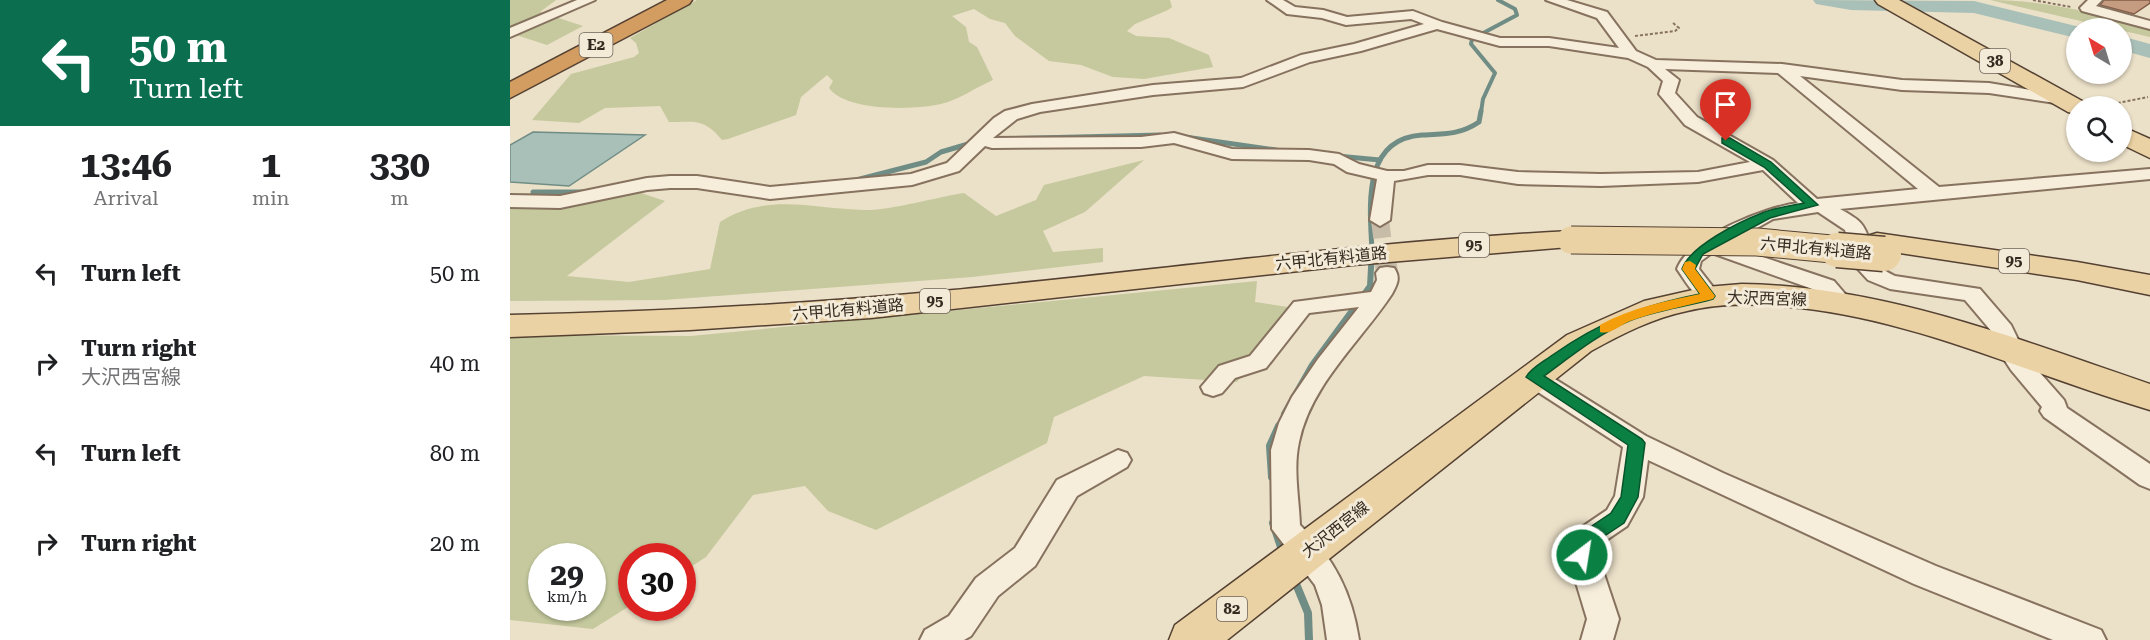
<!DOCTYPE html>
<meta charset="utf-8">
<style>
body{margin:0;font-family:"Roboto Serif","Noto Sans JP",serif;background:#f2f2f2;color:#202124;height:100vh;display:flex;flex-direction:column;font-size:22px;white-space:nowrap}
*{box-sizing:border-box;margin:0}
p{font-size:20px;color:#757577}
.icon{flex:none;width:33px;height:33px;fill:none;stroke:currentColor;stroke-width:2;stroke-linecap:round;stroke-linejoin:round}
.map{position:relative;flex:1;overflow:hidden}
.panel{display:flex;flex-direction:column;background:#fff;width:510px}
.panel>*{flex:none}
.top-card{background:#0b6e4f;color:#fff;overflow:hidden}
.needle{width:39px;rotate:322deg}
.tools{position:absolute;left:1556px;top:18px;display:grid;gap:12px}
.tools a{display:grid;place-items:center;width:66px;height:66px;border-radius:50%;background:#fff;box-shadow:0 2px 4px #0004;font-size:30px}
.speed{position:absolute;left:18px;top:543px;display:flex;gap:12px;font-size:30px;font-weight:700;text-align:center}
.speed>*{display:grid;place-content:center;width:78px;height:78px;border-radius:50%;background:#fff;box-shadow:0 2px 4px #0004;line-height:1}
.speed small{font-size:15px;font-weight:400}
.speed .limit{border:9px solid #d22;background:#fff;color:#111}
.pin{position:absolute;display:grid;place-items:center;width:51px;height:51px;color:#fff;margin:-62px -26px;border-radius:50% 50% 50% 0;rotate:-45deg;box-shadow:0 0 6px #0007}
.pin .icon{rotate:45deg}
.me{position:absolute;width:66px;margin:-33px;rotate:31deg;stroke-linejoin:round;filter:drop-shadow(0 0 4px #0008)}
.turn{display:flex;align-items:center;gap:21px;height:126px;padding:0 30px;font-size:27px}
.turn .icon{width:78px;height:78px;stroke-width:2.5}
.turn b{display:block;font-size:42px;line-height:51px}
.eta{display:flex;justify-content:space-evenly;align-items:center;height:102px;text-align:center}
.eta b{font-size:36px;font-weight:700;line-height:42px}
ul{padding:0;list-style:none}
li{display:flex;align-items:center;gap:18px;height:90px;padding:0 30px}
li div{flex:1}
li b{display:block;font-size:22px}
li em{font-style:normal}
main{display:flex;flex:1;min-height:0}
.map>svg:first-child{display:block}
.green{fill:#c5c99d;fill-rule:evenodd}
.water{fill:#a9c0b8;stroke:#708d85;stroke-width:1.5}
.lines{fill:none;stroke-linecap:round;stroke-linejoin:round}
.stream-far3{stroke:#708d85;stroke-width:4}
.stream-far2{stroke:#708d85;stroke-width:5}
.stream-far1{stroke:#708d85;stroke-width:6}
.stream{stroke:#708d85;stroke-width:8}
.river{fill:#a9c0b8;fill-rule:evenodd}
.building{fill:#c69c81;stroke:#835c46;stroke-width:1.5}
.minor-tunnel-far1{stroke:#c7bca7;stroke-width:18;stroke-dasharray:18 9;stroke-linecap:butt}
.minor-tunnel{stroke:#c7bca7;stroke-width:22;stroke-dasharray:22 11;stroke-linecap:butt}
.minor-casing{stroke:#86725e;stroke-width:4}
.primary-casing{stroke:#544132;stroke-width:3}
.motorway-casing{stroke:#544132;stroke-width:3}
.path{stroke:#86725e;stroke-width:2;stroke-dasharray:3 2;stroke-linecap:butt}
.minor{fill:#f6eddb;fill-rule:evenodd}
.primary{fill:#ebd2a4;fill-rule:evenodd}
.motorway{fill:#d39d61;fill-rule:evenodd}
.primary-bridge-far1-casing{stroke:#544132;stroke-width:29;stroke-linecap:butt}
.primary-bridge-casing{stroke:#544132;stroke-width:37;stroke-linecap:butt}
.primary-bridge-far1{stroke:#ebd2a4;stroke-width:27}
.primary-bridge{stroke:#ebd2a4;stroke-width:34}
.route{fill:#0b8043;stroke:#07532c;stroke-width:1.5}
.slow{fill:#f59e0b}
.labels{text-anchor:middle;stroke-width:6;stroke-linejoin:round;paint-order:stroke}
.shield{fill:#f3ead7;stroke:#6f6458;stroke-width:1.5}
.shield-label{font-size:15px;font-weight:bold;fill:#372b21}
.street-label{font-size:16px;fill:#372b21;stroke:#f3ead7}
</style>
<main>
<section class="panel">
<div class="top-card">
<div class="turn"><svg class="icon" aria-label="left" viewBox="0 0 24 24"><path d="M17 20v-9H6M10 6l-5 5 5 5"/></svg><div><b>50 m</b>Turn left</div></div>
</div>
<div class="eta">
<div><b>13:46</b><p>Arrival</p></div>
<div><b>1</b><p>min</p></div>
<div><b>330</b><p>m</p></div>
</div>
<ul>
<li><svg class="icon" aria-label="left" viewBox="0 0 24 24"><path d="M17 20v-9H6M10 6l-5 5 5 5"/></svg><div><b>Turn left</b></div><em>50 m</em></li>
<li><svg class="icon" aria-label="right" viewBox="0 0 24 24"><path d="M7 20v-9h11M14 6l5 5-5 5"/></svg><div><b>Turn right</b><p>大沢西宮線</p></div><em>40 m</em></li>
<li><svg class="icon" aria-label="left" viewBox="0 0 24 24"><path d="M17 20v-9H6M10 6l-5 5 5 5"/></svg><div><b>Turn left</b></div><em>80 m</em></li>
<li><svg class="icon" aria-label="right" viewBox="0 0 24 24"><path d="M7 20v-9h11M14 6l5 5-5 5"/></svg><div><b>Turn right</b></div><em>20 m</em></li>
</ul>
</section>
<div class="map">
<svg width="1640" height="640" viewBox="0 0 1640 640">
<rect width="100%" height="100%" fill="#ebe0c8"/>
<g class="green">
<path d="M0,0H46L30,12L73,26L37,45L0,33Z"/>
<path d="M187,0H660L662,7L658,10L625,24L617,31L626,36L659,38L699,55L703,67L634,79L603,77L571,65L539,61L505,36L495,23L480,19L464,9L442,16L456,27L459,42L467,47L483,80C466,87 449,100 431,104C404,110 337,112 319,88L323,81L317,75L291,97L286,115L218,139L212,140C194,118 185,122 159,122L150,106L95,108L69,123L22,120L61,74L124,57L129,53L126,43L120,38Z"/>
<path d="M1480,0C1534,0 1588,14 1640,27V37Z"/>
<path d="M634,160L575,212L533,231L543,252L593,248V262L462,277L154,300L0,301V194L119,189L155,201L57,276L119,282L200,269L210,222C256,192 304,209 354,210C379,211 427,197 454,193L486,216L526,200L534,185Z"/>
<path d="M747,281L745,302L784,308L727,382L634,376L544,417L537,443L366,530L318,511L295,486L243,495L196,557L173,572L172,556H122L121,605L83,629L0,620V335L181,336ZM32,556H82V608H32Z"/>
</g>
<path class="water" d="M23,132L135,135L59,186L0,182V145Z"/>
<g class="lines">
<path class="stream-far3" d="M971,112L973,99L985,73L961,44L962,39L1007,15L1005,9L988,0"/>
<g class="stream-far2">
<path d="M675,137L766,150"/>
<path d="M483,139L650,135"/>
<path d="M827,156L870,160"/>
<path d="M350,179L416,162L431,152L465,142"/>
<path d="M23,192H74"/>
<path d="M862,251C860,208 851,139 912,135C933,134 950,135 969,122L971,111"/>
</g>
<path class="stream-far1" d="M774,414L802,365L860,286L862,250"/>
<g class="stream">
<path d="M762,477L760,446L769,426"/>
<path d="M763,523L773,553"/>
<path d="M784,579L798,613L799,640"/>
</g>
<g class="river">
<path d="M1303,0L1464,1L1574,28H1566V38L1464,13L1341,10L1306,4Z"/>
<path d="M1611,36L1640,44V58L1611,50Z"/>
</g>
</g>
<path class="building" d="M1594,0H1640V3L1624,14L1590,5Z"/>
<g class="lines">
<path class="minor-tunnel-far1" d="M870,220L874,251"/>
<path class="minor-tunnel" d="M874,250L877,273"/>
<g class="minor-casing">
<g id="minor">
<path d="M67,0H85L0,37V28Z"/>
<path d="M757,0H773L785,7L813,10L837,17L903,11L932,22L990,38H1039L1109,48L1087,18L1036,0H1057L1097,12L1126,51L1146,60L1272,64L1392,80L1479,83L1558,96L1560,99L1558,102L1552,104L1479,93L1392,90L1290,76L1429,187L1640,169V179L1330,209C1337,213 1349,219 1353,226C1367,249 1356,263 1385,276L1470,289L1501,325L1517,358L1554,400L1557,408L1640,464V489L1630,485L1534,417L1530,411L1532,407L1501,370L1488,350L1482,332L1455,300L1380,289L1358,280L1346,267L1335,230L1308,212L1263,219L1217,245L1324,281L1342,302L1339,307H1323L1308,291L1202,253L1191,261L1189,269L1210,296L1207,301C1188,306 1177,283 1167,269C1178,237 1256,207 1288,203L1253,170L1188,182L1091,186L1008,184L950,175H918L884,181L880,220L870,226L860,220L867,179L837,172L824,164L799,160L722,159L664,143L631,147L482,148L475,146L449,171L402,185L260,199L187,188H160L137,190L50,208L0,207V195L50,196L137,178L160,176H187L260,187L401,174L437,163L484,118L495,111L522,104L643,85L731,78L791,55L844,44L914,24L901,19L836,25L812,18L777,14ZM927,29L990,46H1039L1118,58L1138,67L1153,81L1149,94L1175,125L1240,162L1188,172L1091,174L1008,172L950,165H918L894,171H877L849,164L829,154L799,150L722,149L664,133L631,137L483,138L507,119L530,112L643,95L733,87L800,62L851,51ZM1155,69L1268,73L1408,189L1307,199L1263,160L1187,117L1165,93L1169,80Z"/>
<path d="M1578,0H1592L1586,6L1640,21V29L1572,11L1570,8Z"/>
<path d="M877,267L884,268C891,278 887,284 882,294C851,341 801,384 789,442C783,468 789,498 790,525C824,558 842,593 849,640H817L812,605L805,585L762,529L761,450L769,423L782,397L808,359L849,307L799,313L756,368L725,378L712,393L703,396L694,393L691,387L709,366L740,356L784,302L861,292L867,280L866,273L870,268Z"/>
<path d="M1023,369L1032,371L1136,436L1213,473L1426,566L1591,630L1596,640H1543L1404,584L1138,460L1133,497L1117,526L1089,545L1088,556L1109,619L1103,640H1071L1077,619L1058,556L1062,539L1066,531L1097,510L1105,496L1113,447L1014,383L1011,377L1014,371Z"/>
<path d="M608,450L617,453L621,460L617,467L567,496L525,566L488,596L461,636L454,640H410L415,630L439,616L466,578L505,548L547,480Z"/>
</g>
</g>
<g class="primary-casing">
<g id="primary">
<path d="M1365,0H1389L1574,102L1578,106H1566V114L1558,112L1368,4Z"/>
<path d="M1611,126L1640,139V158L1611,144Z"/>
<path d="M1061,231L1071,234L1076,240L1071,246L843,265L361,318L180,330L0,337V315C141,312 282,305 422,292C635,272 847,242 1061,231Z"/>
<path d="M1367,233L1567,262L1640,275V295L1567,280L1357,248L1352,242L1357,236Z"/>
<path d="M1232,284C1374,286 1507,339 1640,384V410C1523,376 1413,322 1291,308C1252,304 1215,302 1177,311C1143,318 1112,334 1081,351L717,640H659L665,625L1057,335L1134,301L1196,287Z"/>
</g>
</g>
<g class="motorway-casing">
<path id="motorway" d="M157,0H182L179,4L0,98V82Z"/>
</g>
<g class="path">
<path d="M1523,0L1561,7"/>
<path d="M1125,36L1165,31L1169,28L1163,23"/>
<path d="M1593,106L1638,97"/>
</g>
<use href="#minor" class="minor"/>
<use href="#primary" class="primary"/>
<use href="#motorway" class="motorway"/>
<g class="primary-bridge-far1-casing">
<path id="primary-bridge-far1" d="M1061,240L1247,242L1343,251"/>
</g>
<g class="primary-bridge-casing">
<path id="primary-bridge" d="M1327,250L1374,254"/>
</g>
<use href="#primary-bridge-far1" class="primary-bridge-far1"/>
<use href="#primary-bridge" class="primary-bridge"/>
</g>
<path class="route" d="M1212,138H1220L1261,162L1308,205L1260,218L1193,254L1185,269L1205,296L1203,299C1175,307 1146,310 1119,321C1088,334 1060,357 1034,376L1132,439L1135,443L1128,497L1114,523L1084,543L1079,561L1072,563L1066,561C1062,553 1066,542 1070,534L1101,513L1111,497L1118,445L1016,377C1021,368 1033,362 1041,356C1091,321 1130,306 1190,294L1172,269C1180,246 1229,222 1252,213C1264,208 1280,206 1294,203L1254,167L1212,143Z"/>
<path class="slow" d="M1180,261L1186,265L1185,269L1205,296L1203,299C1175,306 1148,311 1120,321C1110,325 1101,335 1090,332V325C1121,308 1155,301 1190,294L1172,269L1175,262Z"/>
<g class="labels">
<g class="shield">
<rect x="69.5" y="33" width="33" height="24" rx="4.5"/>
<rect x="1470" y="49" width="30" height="24" rx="4.5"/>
<rect x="949" y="233" width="30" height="24" rx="4.5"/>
<rect x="1489" y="249" width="30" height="24" rx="4.5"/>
<rect x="410" y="289" width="30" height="24" rx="4.5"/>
<rect x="707" y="597" width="30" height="24" rx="4.5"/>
</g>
<g class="shield-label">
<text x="86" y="50">E2</text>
<text x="1485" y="66">38</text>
<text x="964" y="250">95</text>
<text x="1504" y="266">95</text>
<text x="425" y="306">95</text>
<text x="722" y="614">82</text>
</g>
<g class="street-label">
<text transform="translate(1306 248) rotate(5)" y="6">六甲北有料道路</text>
<text transform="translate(821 258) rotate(-6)" y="6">六甲北有料道路</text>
<text transform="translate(1257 298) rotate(2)" y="6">大沢西宮線</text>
<text transform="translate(338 309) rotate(-5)" y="6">六甲北有料道路</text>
<text transform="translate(825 529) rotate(-38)" y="6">大沢西宮線</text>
</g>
</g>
</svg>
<div class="tools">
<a><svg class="needle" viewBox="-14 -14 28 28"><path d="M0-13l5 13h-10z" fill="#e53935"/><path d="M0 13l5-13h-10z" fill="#757577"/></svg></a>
<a><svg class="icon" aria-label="search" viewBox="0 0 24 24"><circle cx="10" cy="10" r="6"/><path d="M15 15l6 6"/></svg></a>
</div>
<div class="speed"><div>29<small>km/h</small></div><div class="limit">30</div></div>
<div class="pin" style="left:1216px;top:141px;background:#d93025"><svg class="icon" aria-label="arrive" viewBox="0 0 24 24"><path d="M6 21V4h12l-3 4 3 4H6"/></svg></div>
<svg class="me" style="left:1072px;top:555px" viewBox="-20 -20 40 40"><circle r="17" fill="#0b8043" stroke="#fff" stroke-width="3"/><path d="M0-11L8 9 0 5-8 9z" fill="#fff"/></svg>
</div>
</main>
